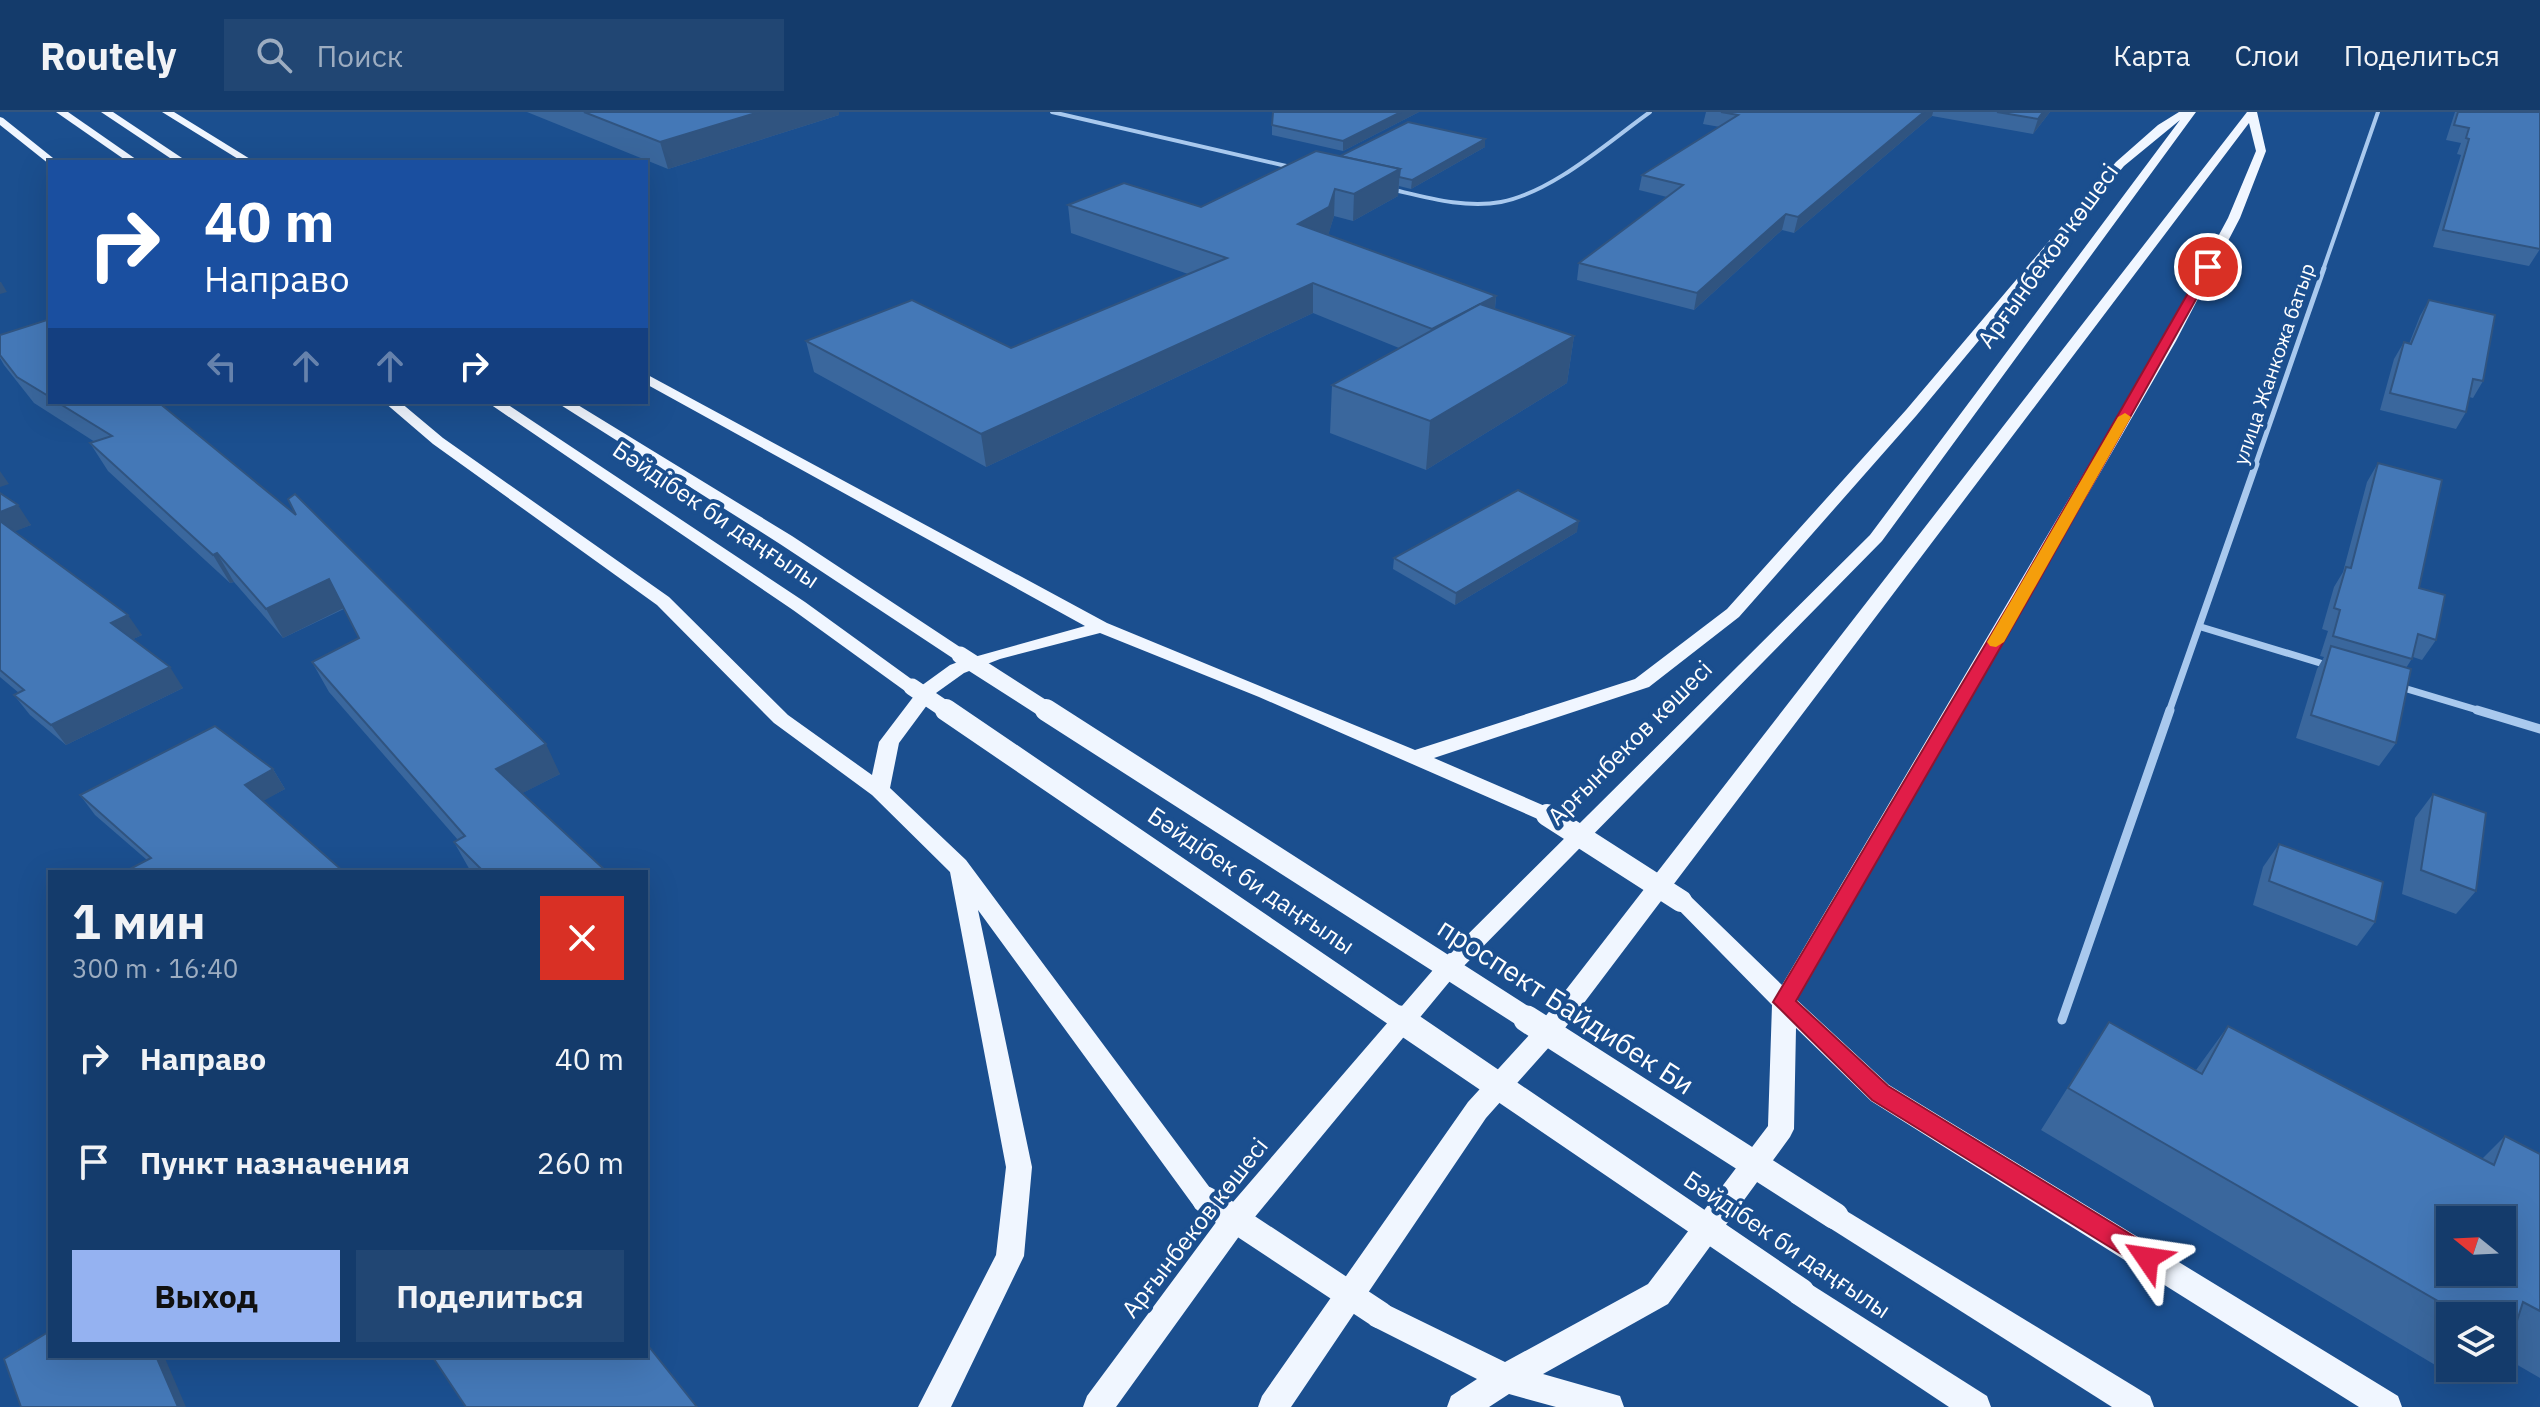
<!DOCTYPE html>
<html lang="ru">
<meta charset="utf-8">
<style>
body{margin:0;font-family:"IBM Plex Sans",sans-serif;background:#214673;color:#f1f3f6;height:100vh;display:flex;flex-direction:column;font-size:30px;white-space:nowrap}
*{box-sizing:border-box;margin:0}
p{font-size:26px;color:#9dadc1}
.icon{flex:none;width:44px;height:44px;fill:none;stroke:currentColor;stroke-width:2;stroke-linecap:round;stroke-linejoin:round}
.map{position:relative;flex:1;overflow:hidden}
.drawer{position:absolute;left:48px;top:758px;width:600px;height:488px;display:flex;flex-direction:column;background:#143b6b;border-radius:0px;box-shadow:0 8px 32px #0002,0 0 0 2px #33557e}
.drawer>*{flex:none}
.top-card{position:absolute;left:48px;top:48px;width:600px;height:244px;border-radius:0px;box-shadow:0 8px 32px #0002,0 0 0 2px #33557e;background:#1a4fa0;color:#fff;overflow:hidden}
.needle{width:52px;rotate:288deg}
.controls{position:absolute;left:2436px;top:1094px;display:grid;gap:16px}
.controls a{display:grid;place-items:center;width:80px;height:80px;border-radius:0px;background:#143b6b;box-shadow:0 8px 32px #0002,0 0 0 2px #33557e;font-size:40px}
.pin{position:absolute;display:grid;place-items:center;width:68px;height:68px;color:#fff;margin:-34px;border:4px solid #fff;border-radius:50%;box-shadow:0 2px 8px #0007}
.me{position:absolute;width:88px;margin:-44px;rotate:302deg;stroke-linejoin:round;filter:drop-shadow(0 0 6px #0008)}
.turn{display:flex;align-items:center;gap:28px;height:168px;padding:0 24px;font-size:36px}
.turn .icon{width:104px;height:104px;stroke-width:2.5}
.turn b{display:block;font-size:56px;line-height:68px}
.lanes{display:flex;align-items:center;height:76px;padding:0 24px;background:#0003;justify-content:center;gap:40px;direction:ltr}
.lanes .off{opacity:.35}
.round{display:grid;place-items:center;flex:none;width:84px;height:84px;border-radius:0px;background:#214673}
.overview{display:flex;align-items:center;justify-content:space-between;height:136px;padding:0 24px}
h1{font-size:48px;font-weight:800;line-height:60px}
.primary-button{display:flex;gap:16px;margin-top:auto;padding:16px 24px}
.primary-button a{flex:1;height:92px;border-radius:0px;background:#95b2f1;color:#111;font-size:32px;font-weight:800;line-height:92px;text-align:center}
.primary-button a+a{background:#214673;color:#f1f3f6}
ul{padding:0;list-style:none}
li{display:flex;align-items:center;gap:24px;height:104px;padding:0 24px}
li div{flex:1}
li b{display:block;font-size:30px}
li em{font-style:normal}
header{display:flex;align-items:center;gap:48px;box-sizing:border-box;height:112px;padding:0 40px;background:#143b6b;border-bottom:2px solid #33557e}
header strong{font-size:38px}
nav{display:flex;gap:44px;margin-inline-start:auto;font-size:28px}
.search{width:560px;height:72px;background:#214673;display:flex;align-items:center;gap:20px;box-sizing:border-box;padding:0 28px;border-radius:0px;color:#9dadc1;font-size:30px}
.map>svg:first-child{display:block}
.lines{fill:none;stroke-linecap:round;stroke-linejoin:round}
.minor-far3{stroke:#a9c9ee;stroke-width:4}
.minor-far2{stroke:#a9c9ee;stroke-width:5}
.minor-far1{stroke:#a9c9ee;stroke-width:7}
.minor{stroke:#a9c9ee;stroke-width:9}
.primary{fill:#f0f6ff;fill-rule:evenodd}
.primary-bridge-far2{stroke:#f0f6ff;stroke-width:17}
.primary-bridge-far1{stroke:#f0f6ff;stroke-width:22}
.primary-bridge{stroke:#f0f6ff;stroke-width:27}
.wall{fill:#3a679d}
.shaded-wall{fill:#305480}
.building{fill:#4478b7;stroke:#305480;stroke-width:2;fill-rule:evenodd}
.route{fill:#e11d48;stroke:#92132f;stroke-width:2}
.slow{fill:#f59e0b}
.labels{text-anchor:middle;stroke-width:8;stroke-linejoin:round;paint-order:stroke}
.far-street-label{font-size:20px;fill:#fff;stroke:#1b4f8f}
.street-label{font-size:24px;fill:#fff;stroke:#1b4f8f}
.near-street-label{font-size:28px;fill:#fff;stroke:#1b4f8f}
</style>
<header>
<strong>Routely</strong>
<div class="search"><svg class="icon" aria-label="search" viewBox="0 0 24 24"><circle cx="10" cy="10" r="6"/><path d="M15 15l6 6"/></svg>Поиск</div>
<nav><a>Карта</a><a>Слои</a><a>Поделиться</a></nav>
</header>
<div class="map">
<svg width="2540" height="1295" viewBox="0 0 2540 1295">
<rect width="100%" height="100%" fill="#1b4f8f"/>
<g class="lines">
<g class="minor-far3">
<path d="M1052,0L1295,56"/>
<path d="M1390,77C1425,85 1465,97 1501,90C1553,80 1608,30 1650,0"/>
<path d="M2323,158L2378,0"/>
</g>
<path class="minor-far2" d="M2255,354L2324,156"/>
<g class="minor-far1">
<path d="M2201,515L2330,554"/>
<path d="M2397,574L2484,600"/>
<path d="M2169,600L2256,352"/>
</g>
<g class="minor">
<path d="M2477,598L2540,617"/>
<path d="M2062,908L2170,598"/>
</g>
<g class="primary">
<path d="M56,0H68L140,50H128Z"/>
<path d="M101,0H113L188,50H176Z"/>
<path d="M162,0H174L255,50H243Z"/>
<path d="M2179,0H2196L1882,429L1455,863L1240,1123L1116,1295H1083L1087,1284L1220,1105L1439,851L1870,423L2180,8L2124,54L1916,304L1739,505L1649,575L1434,646L1554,698L1557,703L1554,708H1540L1259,585L1100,521L1000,547L964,561L936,581L899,631L890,676L966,748L1219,1088L1216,1097L1206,1100L1196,1097L978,798L1032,1055L1024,1144L951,1295H918L996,1143L1006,1055L950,760L872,683L774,611L657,493L433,332L384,290H400L443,326L669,485L788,603L872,663L879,630L917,580L905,579L793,498L487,290H504L805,490L921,574L950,553L966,547H954L780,432L556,290H573L792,424L966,539L969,543L967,547L1085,514L646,272V262L1107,511L1415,638L1635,567L1727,497L1906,298L2116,50L2158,13Z"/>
<path d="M2247,0H2257L2266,39L2240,106L2176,229L1797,888L1889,973L2398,1284L2402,1295H2359L1871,989L1796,916L1794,1017L1790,1025L1668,1192L1543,1262L1620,1284L1624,1295H1556L1509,1282L1489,1295H1447L1451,1284L1477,1267L1370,1213L1366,1203L1370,1193L1380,1189L1505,1250L1648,1172L1768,1014L1772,893L1670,789L1673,783L1681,781L1689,783L1782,873L2162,229L2228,106L2256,39L2249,11L1559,924L1486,1006L1291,1295H1258L1262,1284L1468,990L1541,910Z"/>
<path d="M0,5L3,6L58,50L49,52L0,13Z"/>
<path d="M1835,1092L2150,1284L2154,1295H2112L1825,1113L1821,1104L1825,1095Z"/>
<path d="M1801,1166L1987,1284L1991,1295H1949L1791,1190L1787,1180L1791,1170Z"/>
</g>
<g class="primary-bridge-far2">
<path d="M960,543L1049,600"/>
<path d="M912,575L949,600"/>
</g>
<g class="primary-bridge-far1">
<path d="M946,598L1403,909"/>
<path d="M1046,598L1531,909"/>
<path d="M1547,703L1681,789"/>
</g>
<g class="primary-bridge">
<path d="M1400,907L1801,1180"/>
<path d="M1527,907L1835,1104"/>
<path d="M1206,1088L1380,1203"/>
</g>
</g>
<g class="wall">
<path d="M527,0H839V3L668,57Z"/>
<path d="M1419,0L1343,39L1272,23V13Z"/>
<path d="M1706,0H2050L2033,22L1932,4L1794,121L1782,118L1694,198L1577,168L1579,151L1667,85L1639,78L1642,63L1720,15L1703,12Z"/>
<path d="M2455,0H2540V137L2529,154L2433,135L2461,43L2457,42L2461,31L2446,28Z"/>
<path d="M1485,35L1411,77L1399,74L1398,84L1353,109L1334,104L1328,123L1496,184L1495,197L1574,224L1567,271L1426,358L1330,321L1332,273L1399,236L1313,201L986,355L814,260L806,229L1011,236L1188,162L1071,121L1068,93L1201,95L1340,44Z"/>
<path d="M2429,188L2483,269L2473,286L2469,285L2466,300L2456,317L2380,298L2394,247L2404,230L2409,232L2420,204Z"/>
<path d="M50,207V290H168L161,293L560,662L522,681L607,760H471L454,730L458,728L329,580L312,550L359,526L344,497L283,526L234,470L230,471L108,359L90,331L95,330L34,291L4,253L0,246V223Z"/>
<path d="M2378,351L2436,528L2422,548L2413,545L2406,556L2396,631L2379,654L2296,626L2317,557L2324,545L2320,544L2328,519L2322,517L2334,475L2343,460L2367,370Z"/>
<path d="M0,381L31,413L14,419L142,523L133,527L183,576L66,633L30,603L14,583L19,581L0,565Z"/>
<path d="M1577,420L1455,493L1393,457L1394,446Z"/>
<path d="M273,657L285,677L147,748L95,703L80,683Z"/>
<path d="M2433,682L2476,779L2456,802L2402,782L2415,706Z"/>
<path d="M2279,732L2375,810L2357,834L2253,793L2263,755Z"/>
<path d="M2109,910L2196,958L2228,914L2482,1047L2505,1024L2540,1042V1266L2502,1244V1204H2450V1256H2478L2462,1269L2041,1018Z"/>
</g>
<g class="shaded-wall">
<path d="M759,0H839V3L668,57L660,30Z"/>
<path d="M1401,0H1419L1343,39V29Z"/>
<path d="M1924,0H1933L1932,4L1794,121L1798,105Z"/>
<path d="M2043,0H2050L2033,22L2038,7Z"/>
<path d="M1485,27V35L1411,77L1412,68Z"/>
<path d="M1400,57L1398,84L1353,109L1354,82Z"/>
<path d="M1335,77L1334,104L1328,124L1298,112Z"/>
<path d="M1786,102L1782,118L1694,198L1697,181Z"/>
<path d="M0,170H1L7,180L0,182Z"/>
<path d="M1313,171V201L986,355L981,322Z"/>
<path d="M1496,184L1493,214L1429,248L1432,217Z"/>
<path d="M1574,224L1567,271L1426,358L1430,309Z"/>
<path d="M0,359L9,372L0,375Z"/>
<path d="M18,393L31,413L6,423L0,414V400Z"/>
<path d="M1579,409L1577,420L1455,493L1456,481Z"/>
<path d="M217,441L234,470L230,471L213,443Z"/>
<path d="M329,467L344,496L283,526L266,497Z"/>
<path d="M128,503L142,523L125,531L111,511Z"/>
<path d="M170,555L183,576L66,633L51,613Z"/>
<path d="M546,632L560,662L511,687L496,657Z"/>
<path d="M273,657L285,677L258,692L245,673Z"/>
<path d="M156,1244H164L186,1295H178Z"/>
</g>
<g class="building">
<path d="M584,0H759L660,30Z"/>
<path d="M1273,0H1401L1343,29L1272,13Z"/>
<path d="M1721,0H1924L1798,105L1786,102L1697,181L1579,151L1683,73L1642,63L1738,3Z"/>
<path d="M1997,0H2043L2038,7Z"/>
<path d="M2458,0H2540V137L2443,118L2469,27L2466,26L2469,16L2454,13Z"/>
<path d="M1408,10L1485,27L1412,68L1399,65L1400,57L1340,44Z"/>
<path d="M1316,39L1400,57L1354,82L1335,77L1329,95L1298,112L1496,184L1432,217L1313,171L981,322L806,229L912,188L1011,236L1227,146L1068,93L1124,71L1201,95Z"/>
<path d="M2429,188L2495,203L2483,269L2473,267L2466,300L2390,281L2404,230L2411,232Z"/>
<path d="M1480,192L1574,224L1430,309L1332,273Z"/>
<path d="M50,207V285L17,265L0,243V223Z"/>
<path d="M57,290H158L296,403L288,387L295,382L546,632L496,657L607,760H484L454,730L465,724L312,550L359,526L329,467L266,497L217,441L213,443L90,331L112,324Z"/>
<path d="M2378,351L2442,368L2419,476L2445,483L2436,528L2418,522L2412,547L2333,524L2340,498L2334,496L2346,455L2351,456Z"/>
<path d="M1518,378L1579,409L1456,481L1394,446Z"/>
<path d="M0,381L18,393L0,400Z"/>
<path d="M0,409L128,503L111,511L170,555L51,613L14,583L24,578L0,558Z"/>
<path d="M2331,534L2411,557L2396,631L2311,603Z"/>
<path d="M215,614L273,657L245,673L344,760L126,759L151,746L80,683Z"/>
<path d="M2433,682L2486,701L2476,779L2421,758Z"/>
<path d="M2279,732L2383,770L2375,810L2269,769Z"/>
<path d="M2109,910L2202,962L2228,914L2494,1053L2505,1024L2540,1042V1199L2523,1190L2510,1231L2502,1226V1204H2464L2068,976ZM2450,1108H2502V1160H2450Z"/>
<path d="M50,1219V1244H156L178,1295H21L4,1247Z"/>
<path d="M646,1231L697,1295H466L432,1244H646Z"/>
</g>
<path class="route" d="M2208,151L2214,155L2029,486L1796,889L1888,974L2156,1138L2159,1146L2156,1155L2147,1158L1872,988L1773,890L2013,486L2203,155Z"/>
<path class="slow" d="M2125,301L2131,305L2004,530L1996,535L1990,534L1987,530L2118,305Z"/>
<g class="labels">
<g class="far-street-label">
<text transform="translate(2274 252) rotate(-71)" y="7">улица Жанкожа батыр</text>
</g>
<g class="street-label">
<text transform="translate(2048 144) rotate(-54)" y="8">Арғынбеков көшесі</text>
<text transform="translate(716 403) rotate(34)" y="8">Бәйдібек би даңғылы</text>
<text transform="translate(1630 631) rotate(-45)" y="8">Арғынбеков көшесі</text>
<text transform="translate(1251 769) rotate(34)" y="8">Бәйдібек би даңғылы</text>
<text transform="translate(1195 1116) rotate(-52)" y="8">Арғынбеков көшесі</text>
<text transform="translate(1787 1133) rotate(34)" y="8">Бәйдібек би даңғылы</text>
</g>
<g class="near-street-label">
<text transform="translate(1566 894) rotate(33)" y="10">проспект Байдибек Би</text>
</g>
</g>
</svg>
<div class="controls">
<a><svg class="needle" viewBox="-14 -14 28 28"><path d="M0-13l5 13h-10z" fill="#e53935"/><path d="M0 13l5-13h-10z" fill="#9dadc1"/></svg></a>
<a><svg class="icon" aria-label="layers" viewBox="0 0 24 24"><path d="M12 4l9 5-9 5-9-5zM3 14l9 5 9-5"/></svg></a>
</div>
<div class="pin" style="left:2208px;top:155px;background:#d93025"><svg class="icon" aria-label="arrive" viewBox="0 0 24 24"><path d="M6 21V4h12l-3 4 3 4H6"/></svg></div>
<svg class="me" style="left:2147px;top:1146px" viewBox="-20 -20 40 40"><path d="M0-17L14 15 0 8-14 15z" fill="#e11d48" stroke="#fff" stroke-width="4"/></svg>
<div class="top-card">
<div class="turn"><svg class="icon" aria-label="right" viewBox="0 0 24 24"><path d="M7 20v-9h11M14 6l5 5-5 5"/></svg><div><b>40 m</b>Направо</div></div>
<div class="lanes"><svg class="icon off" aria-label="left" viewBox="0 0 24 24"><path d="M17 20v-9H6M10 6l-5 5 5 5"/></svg><svg class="icon off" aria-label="ahead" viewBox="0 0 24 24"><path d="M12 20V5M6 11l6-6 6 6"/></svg><svg class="icon off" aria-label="ahead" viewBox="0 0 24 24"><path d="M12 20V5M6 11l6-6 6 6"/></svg><svg class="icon" aria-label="right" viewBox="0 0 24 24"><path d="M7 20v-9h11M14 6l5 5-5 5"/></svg></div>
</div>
<section class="drawer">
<div class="overview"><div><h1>1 мин</h1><p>300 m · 16:40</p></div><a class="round" style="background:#d93025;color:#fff"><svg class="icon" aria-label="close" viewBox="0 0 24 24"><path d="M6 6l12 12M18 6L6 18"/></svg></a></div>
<ul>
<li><svg class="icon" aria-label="right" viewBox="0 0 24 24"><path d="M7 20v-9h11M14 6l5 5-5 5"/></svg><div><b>Направо</b></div><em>40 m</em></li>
<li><svg class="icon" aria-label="arrive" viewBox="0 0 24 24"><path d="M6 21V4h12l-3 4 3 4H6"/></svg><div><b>Пункт назначения</b></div><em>260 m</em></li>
</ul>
<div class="primary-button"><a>Выход</a><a>Поделиться</a></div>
</section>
</div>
